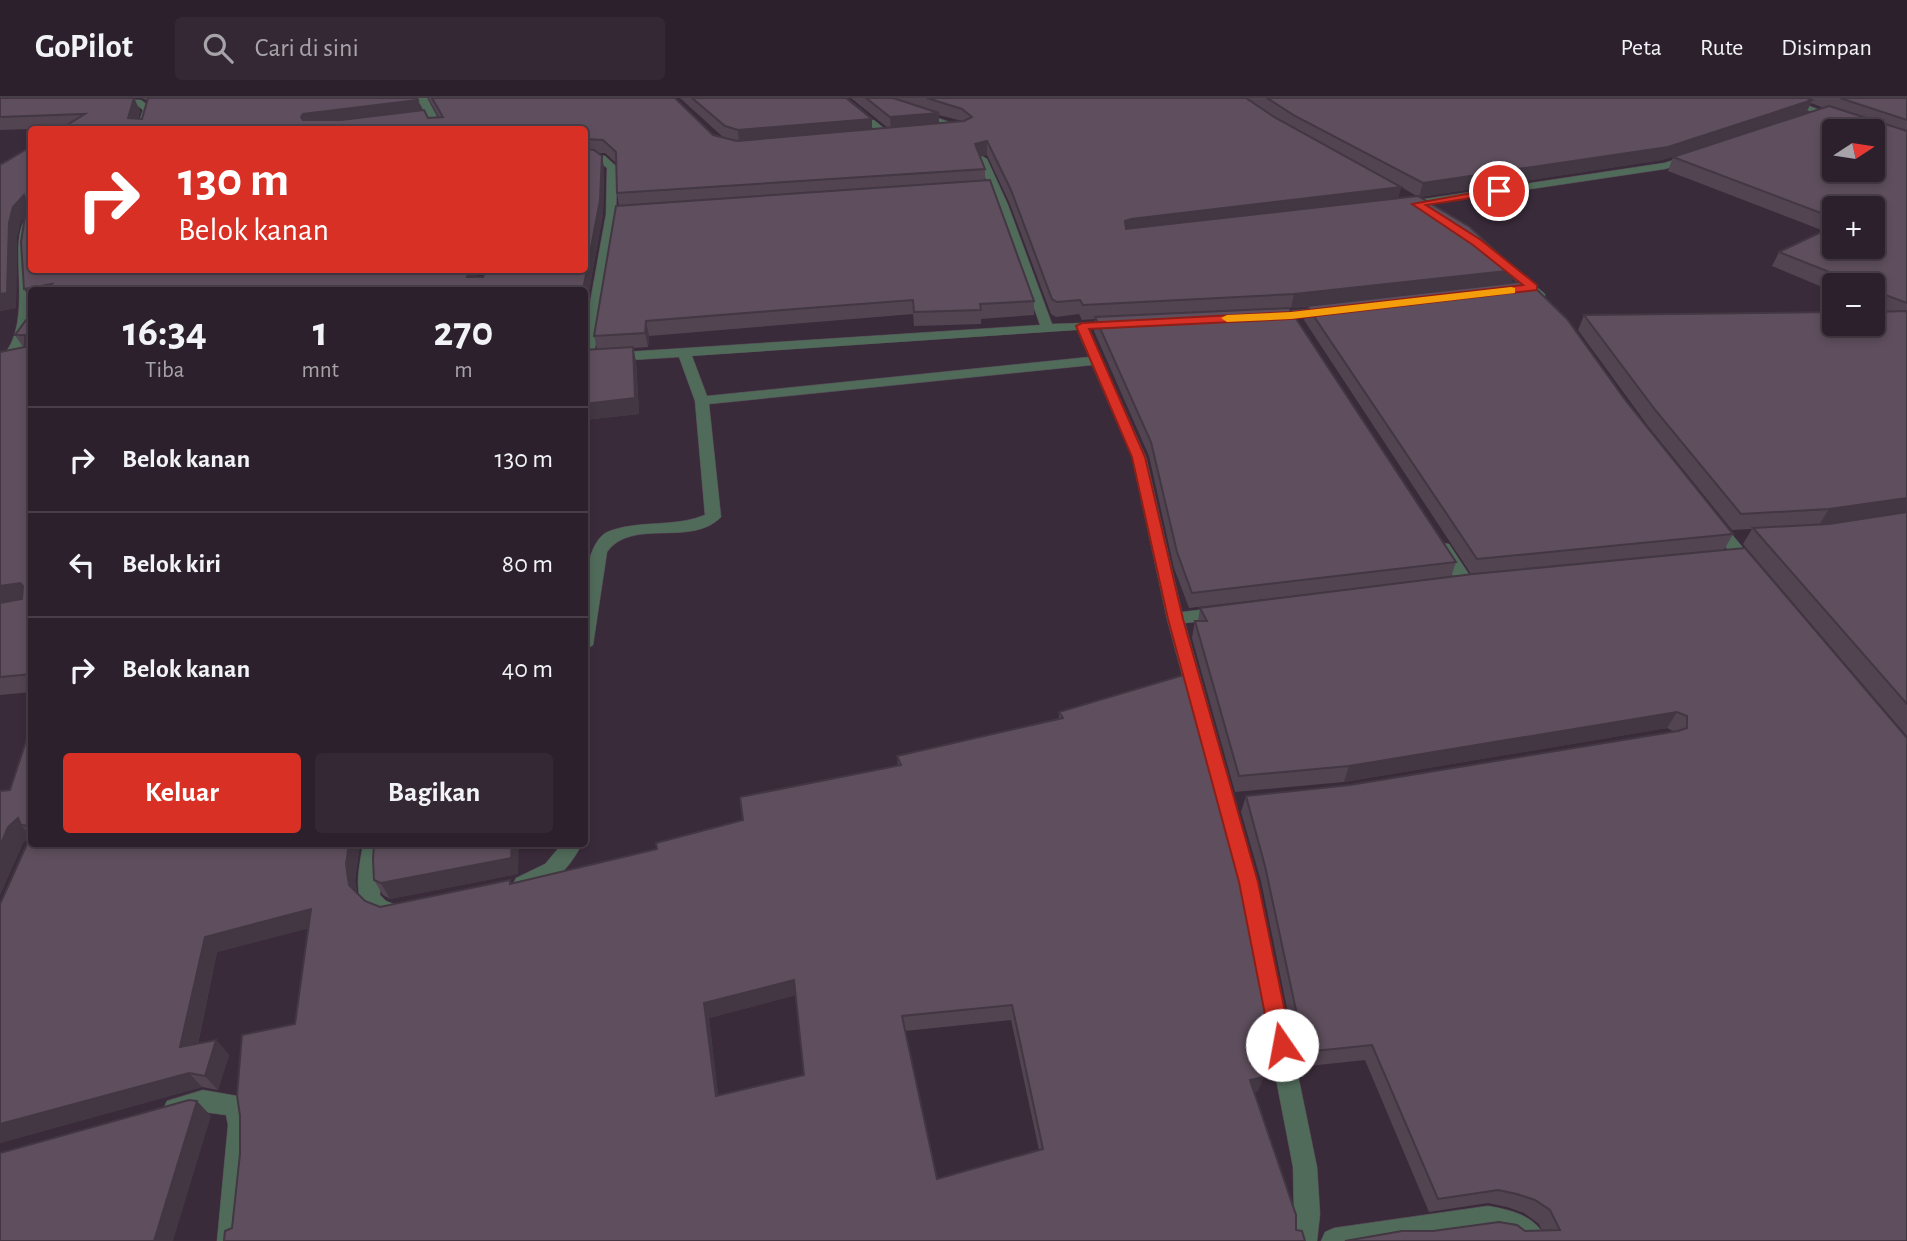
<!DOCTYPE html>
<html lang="id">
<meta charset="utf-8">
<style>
body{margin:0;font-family:"Alegreya Sans",sans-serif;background:#342834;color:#f1f3f6;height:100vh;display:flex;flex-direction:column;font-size:26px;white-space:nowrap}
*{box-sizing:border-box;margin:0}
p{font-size:23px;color:#a6a3a9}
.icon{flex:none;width:38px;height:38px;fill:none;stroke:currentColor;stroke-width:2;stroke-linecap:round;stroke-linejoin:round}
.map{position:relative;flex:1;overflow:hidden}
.sheet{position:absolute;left:28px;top:189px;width:560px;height:560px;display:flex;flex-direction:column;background:#2c202c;border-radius:7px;box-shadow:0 4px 10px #0003,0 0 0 2px #483e48}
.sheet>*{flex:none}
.guide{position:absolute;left:28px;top:28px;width:560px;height:147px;border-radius:7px;box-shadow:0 4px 10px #0003,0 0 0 2px #483e48;background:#d93025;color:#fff;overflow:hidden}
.needle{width:46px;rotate:78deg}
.buttons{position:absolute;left:1822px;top:21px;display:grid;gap:14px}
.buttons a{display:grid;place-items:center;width:63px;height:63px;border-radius:7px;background:#2c202c;box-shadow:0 4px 10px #0003,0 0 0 2px #483e48;font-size:35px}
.pin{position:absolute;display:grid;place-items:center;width:60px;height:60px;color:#fff;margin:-30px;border:4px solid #fff;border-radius:50%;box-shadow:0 2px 7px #0007}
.me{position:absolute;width:77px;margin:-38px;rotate:348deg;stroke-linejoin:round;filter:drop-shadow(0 0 5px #0008)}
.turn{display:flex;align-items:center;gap:24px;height:147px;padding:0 35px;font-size:32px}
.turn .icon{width:91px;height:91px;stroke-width:2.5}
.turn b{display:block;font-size:49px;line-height:60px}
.eta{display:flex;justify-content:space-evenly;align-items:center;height:119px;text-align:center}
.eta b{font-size:42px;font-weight:600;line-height:49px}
.cta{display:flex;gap:14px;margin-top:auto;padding:14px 35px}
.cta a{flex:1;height:80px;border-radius:7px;background:#d93025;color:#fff;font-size:28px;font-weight:600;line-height:80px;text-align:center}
.cta a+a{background:#342834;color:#f1f3f6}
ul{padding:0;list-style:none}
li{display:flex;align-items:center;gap:21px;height:105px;padding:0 35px;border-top:2px solid #483e48}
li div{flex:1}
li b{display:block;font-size:26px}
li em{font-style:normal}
header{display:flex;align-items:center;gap:42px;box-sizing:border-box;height:98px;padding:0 35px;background:#2c202c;border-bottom:2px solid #483e48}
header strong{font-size:33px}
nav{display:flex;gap:38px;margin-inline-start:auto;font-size:24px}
.search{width:490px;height:63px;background:#342834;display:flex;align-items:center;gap:18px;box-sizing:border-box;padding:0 24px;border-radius:7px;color:#a6a3a9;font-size:26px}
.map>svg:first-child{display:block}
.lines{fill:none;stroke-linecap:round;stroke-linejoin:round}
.minor-casing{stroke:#574957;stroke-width:1}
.minor{fill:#506b5a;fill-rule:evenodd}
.wall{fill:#524451;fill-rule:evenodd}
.shaded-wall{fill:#423742}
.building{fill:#5f4f5e;stroke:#423742;stroke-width:2;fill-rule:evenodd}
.route{fill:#d93025;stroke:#8d1f18;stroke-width:2}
.slow{fill:#f59e0b}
</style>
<header>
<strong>GoPilot</strong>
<div class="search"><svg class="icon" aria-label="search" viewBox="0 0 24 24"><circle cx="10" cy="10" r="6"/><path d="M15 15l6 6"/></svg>Cari di sini</div>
<nav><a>Peta</a><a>Rute</a><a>Disimpan</a></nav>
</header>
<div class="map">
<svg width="1907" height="1143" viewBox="0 0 1907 1143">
<rect width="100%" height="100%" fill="#3a2b3a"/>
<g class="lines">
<g class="minor-casing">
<g id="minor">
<path d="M75,0L141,2L153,11L146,32H136L143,12L138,8L80,3Z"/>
<path d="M417,0H427L444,32H434Z"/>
<path d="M836,0H847L891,36V40H885Z"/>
<path d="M1774,0H1788L1828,15L1820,17Z"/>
<path d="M915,14H921L969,31L964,34L915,18Z"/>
<path d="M584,56L605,58L617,69L616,116L594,256L1040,227L998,107L977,61L982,58L987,61L1008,107L1052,226L1086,225L1146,359L1182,514L1223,509L1231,515L1223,521L1185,525L1258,784L1317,1069L1320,1116L1317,1143H1291L1294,1116L1293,1069L1238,784L1167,521L1132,359L1092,267L709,306L721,419C691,450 632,419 607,454L593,547L584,553C584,525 579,455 604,436C609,432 623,429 630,428C656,424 680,427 705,417L695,303L679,259L584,265V238L606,116L607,70L598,63L584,62ZM1077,232L1089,259L707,298L692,258Z"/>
<path d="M1690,57L1694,58V62L1665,71L1404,110L1399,107L1404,104L1664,65Z"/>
<path d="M32,114C32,129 27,142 27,157C27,191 45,257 0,272V261C40,222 0,134 32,114Z"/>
<path d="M1493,158H1501L1545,196V202H1537L1493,162Z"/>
<path d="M1328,210L1332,211V217L1272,222L1266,218L1272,214Z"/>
<path d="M1714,419L1719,421L1755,464L1757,468L1755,472H1743L1709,427L1706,424L1709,421Z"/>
<path d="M1443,445L1449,446L1472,481L1474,485L1472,489H1460L1435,450Z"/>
<path d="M363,746H383L380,797L386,803L396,807L399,813L396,819C389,822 383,821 375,818C349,806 360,767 363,746Z"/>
<path d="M562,746H582C571,768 544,802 516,792L513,786L516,780L545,766Z"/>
<path d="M203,992L243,999C260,1038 246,1100 243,1143H217L228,1027L226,1017L203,1014L175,1022L167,1019L163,1011L167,1003Z"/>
<path d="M1488,1108C1512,1112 1537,1118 1547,1143H1514L1507,1137L1488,1134L1423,1143H1321L1325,1134L1334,1130Z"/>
</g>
</g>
<use href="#minor" class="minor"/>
</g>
<g class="wall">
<path d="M0,0H134L140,13L138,21H142L148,3L142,0H417L421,12H424L428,20H439L428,0H675L713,37L724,40L680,0H846L872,21V31L888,30L851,0H1907V414L1822,427L1907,414V638L1743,446L1752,431L1732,432L1648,328L1578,232L1584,217L1834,214V226H1872V214H1882L1872,210V187H1834V194L1772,168L1779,154L1824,133L1668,73L1673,59L1824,10L1811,5L1806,15L1662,62L1420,99L1470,129L1516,172L1511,185L1528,183L1567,221L1626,303L1733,436L1724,452L1745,450L1907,640V1143H1345L1402,1133H1433L1499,1124L1517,1127L1525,1133H1542L1539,1126L1524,1115L1507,1109L1488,1105L1429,1114L1365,962L1299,969L1261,783L1241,714L1246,698L1350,687L1675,634L1667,630L1344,684L1235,694L1192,540L1195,523H1198L1200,510L1473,476L1619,462L1471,476L1304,222L1307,209L1289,210L1456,464L1451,479L1189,510L1174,470L1149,358L1094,233L1095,221L1082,222L1079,216L1056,219L1051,216L1010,106L987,57L980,58L985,71V83L990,82L1034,203V217L981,221V226L914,228L913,216L649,238L648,249L633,250L636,264L639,316L584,322V252L597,251L594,238L616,108H619L617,95L616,65L605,55H598L602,58L604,71L603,116L584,220V192H32V204L24,191L21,144L25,119L21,123L17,139L16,210L0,213V67L32,48V172H479L476,179H483L486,172H584V32H59L62,30L0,32ZM939,17L962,23L939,26ZM1834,33H1872V72H1834ZM1401,89L1417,98L1398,100ZM1834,110H1872V149H1834Z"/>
<path d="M32,214V594L0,597V254L23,249L15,237Z"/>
<path d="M1059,614L1277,957L1272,972L1261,973L1258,993L1254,994L1296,1117L232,1130L295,926L309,830L217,854L198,946L216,942L229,957L218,992L202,989L0,1045L30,738L23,745L0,797V693L10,692L32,625V746H360L355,782L357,795L365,803L380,809L512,786L657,751L898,668L897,658L1059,621ZM796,897L804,977L718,997L709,920ZM1011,922L1039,1052L937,1081L905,933Z"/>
<path d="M518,776L390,801L383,797L374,782Z"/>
</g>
<g class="shaded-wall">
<path d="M134,0L140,13L134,32L128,20Z"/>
<path d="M418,2L422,15L308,29L301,19L303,16Z"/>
<path d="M1812,2L1806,15L1662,62L1419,99L1423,85Z"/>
<path d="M939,15V28L891,32L890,19Z"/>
<path d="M872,21V34L739,45L738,32Z"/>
<path d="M987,43V57L975,60V46Z"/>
<path d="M602,58L604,71L603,116L584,220V192H583Z"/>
<path d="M1401,89L1398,102L1124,137L1125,123L1131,121Z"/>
<path d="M24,97L32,112L21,123L17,139L16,210L0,213V196L9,125L13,109Z"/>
<path d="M470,172H479L472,192L467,179Z"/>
<path d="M1516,172L1511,187L1291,210L1294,196Z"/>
<path d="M52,186L56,192H32V204L24,191Z"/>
<path d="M646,223L649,238L648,249L645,235Z"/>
<path d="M633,249L636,264L639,316L584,322V306Z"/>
<path d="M1907,400V414L1819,427L1829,411Z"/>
<path d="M20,485L32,501L0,505V488Z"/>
<path d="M1677,614L1667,630L1344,684L1349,668Z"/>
<path d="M18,720L21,727L30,738L23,745L0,797V748L8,729Z"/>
<path d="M349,746H360L355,782L358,802L349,787L346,766Z"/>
<path d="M512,746H519L518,776L390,801L381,785Z"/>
<path d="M311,811L322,827L217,854L194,964L180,949L205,839Z"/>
<path d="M794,882L797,897L709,920L720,1012L716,998L704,905Z"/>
<path d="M216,942L229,957L218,992L205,978Z"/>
<path d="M189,975L202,989L0,1045V1026Z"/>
<path d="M1264,979L1258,993L1244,997L1250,982Z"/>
<path d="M197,1003L211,1018L173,1143H154Z"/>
</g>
<g class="building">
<path d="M0,0H134L128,20L142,21L148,0H417L418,2L303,16L301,19L303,22H341L424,12L428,20L443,19L432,0H675L713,37L737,43L964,23L972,19L962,11L927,0H1246L1274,19L1401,89L1131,121L1125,123L1126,131L1418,98L1470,129L1516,172L1294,196L1083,207L1080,202L1057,204L1052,201L1011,92L987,43L975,46L985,71L617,95L616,54L603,42L584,41V32H59L85,16L0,19Z"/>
<path d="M692,0H846L872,21L738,32L725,28Z"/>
<path d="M866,0H893L939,15L890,19Z"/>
<path d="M1267,0H1807L1812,2L1668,49L1423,85L1295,18Z"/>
<path d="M1840,0H1907V22Z"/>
<path d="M1829,8L1907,33V205L1872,192V187H1862L1779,154L1834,128V149H1872V110H1834V120L1673,59ZM1834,33H1872V72H1834Z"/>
<path d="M32,48V172H470L467,179H483L486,172H584V51L594,52L602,58L600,102L583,192H47L52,186L24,191L21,144L27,106L24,97L13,109L9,125L7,195L0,196V67Z"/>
<path d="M990,82L1034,203L980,206L981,212L914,214L913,202L808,210L646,223L645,235L594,238L616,108Z"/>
<path d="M1528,183L1567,221L1626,303L1733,436L1477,461L1307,208Z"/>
<path d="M1289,210L1456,464L1192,495L1177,454L1151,344L1095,219Z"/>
<path d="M1907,213V400L1829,411L1741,416L1656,313L1584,217L1834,214V226H1872V214Z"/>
<path d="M32,214V576L0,579V505L22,501L23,488L20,485L0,488V254L25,249V237H15Z"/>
<path d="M633,249L635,300L584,306V252Z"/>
<path d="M1907,414V606L1753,430L1829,426Z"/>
<path d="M1745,450L1907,640V1143H1345L1402,1133H1433L1499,1124L1517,1127L1525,1133L1560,1132L1550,1112L1535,1102L1517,1096L1498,1092L1438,1101L1372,947L1305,954L1265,768L1246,698L1350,687L1678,633L1687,630V618L1677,614L1349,668L1239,678L1195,523H1207L1200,510L1473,476Z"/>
<path d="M1187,576L1240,769L1277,957L1255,959L1264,979L1250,982L1296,1117V1132L1302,1133L1305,1143H224L225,1133L232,1130L240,1056V1018L237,997L242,937L295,926L311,811L205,839L180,949L216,942L205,978L189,975L0,1026V806L32,735V746H349L346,766L349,787L365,803L380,809L510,782V786L657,751L656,745L743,722L740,699L901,667L897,658L1063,620L1059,614ZM794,882L804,977L716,998L704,905ZM1012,907L1043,1051L937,1081L902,918Z"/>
<path d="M32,625V728L21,727L18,720L8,729L0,748V693L10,692Z"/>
<path d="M374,746H512L511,760L381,785L374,782L373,761Z"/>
<path d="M189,1002L197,1003L154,1143H0V1055Z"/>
</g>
<path class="route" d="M1499,90L1504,93L1503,95L1426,107L1481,142L1537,187V192L1291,221L1089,231L1145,359L1183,521L1258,784L1292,947L1289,954L1282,956L1274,954L1271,947L1239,784L1168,521L1132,359L1076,228L1082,225L1291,214L1523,187L1473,147L1412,106Z"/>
<path class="slow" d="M1511,189L1515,190V195L1291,221L1227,224L1221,220L1227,217L1291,214Z"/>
</svg>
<div class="buttons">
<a><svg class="needle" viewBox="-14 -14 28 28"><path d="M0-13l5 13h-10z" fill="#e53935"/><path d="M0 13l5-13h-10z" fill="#a6a3a9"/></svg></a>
<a>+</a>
<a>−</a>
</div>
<div class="pin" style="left:1499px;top:93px;background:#d93025"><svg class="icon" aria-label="arrive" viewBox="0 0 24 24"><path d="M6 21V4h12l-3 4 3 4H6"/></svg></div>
<svg class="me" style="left:1282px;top:947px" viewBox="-20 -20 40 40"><circle r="19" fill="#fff"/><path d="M0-13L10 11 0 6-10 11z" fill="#d93025"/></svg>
<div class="guide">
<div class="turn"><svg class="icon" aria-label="right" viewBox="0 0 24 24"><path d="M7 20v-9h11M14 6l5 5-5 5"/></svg><div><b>130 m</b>Belok kanan</div></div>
</div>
<section class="sheet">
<div class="eta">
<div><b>16:34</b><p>Tiba</p></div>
<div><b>1</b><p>mnt</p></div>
<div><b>270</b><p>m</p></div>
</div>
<ul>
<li><svg class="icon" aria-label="right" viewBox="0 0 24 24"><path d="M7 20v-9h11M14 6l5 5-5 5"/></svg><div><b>Belok kanan</b></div><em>130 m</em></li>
<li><svg class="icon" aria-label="left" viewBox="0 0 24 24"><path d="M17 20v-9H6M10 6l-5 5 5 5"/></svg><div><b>Belok kiri</b></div><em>80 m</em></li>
<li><svg class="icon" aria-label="right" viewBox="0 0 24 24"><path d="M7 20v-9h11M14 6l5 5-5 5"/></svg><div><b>Belok kanan</b></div><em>40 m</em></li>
</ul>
<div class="cta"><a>Keluar</a><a>Bagikan</a></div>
</section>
</div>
